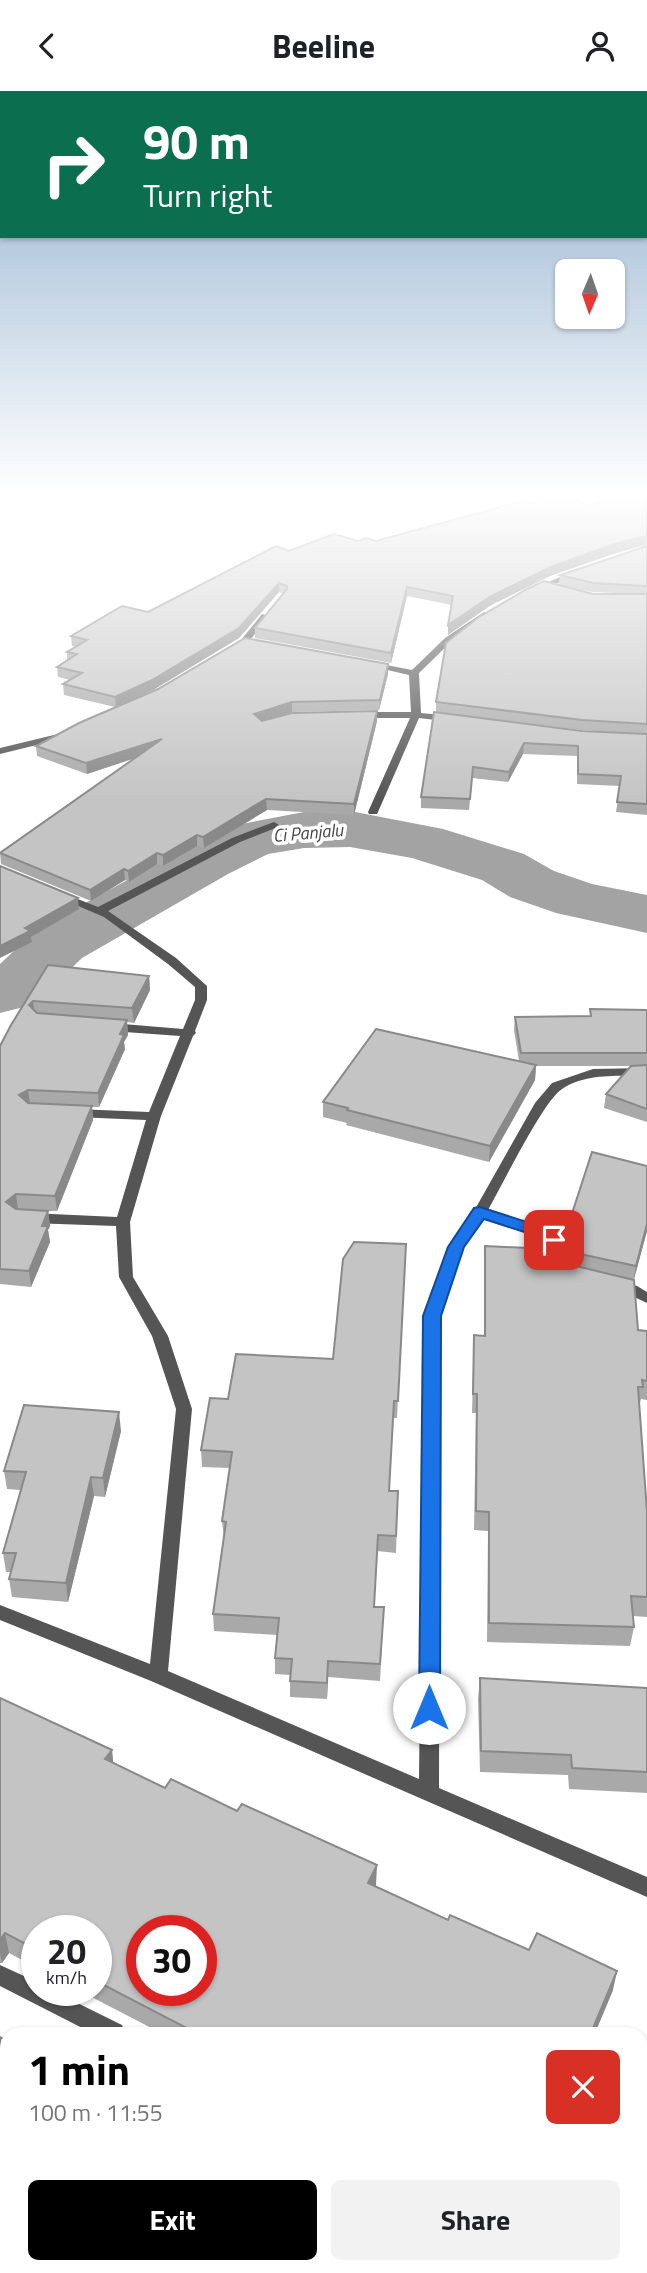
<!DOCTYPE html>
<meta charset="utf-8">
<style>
body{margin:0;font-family:"Titillium Web",sans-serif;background:#f2f2f2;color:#202124;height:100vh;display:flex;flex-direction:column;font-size:26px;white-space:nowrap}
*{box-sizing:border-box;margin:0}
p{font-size:23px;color:#757577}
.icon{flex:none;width:38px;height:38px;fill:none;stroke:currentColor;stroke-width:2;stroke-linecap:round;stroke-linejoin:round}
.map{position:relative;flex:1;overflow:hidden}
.drawer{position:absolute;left:0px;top:1936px;width:648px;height:247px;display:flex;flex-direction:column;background:#fff;border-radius:21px 21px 0 0;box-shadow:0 2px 5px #0004}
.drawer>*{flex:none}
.hud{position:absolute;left:0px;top:0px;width:648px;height:147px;box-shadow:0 2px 5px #0004;background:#0b6e4f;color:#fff;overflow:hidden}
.needle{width:46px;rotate:182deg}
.controls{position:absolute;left:555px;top:168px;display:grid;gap:14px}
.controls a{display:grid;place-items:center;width:70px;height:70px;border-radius:10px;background:#fff;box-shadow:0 2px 5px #0004;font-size:35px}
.speed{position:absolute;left:21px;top:1824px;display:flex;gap:14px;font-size:35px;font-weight:700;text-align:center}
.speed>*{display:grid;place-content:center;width:91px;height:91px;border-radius:50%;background:#fff;box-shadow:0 2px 5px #0004;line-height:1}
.speed small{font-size:18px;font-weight:400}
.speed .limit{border:10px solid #d22;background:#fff;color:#111}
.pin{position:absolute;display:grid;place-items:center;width:60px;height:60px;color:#fff;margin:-30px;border-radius:14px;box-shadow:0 4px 10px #0006}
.me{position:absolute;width:77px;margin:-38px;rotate:0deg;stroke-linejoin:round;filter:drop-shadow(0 0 5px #0008)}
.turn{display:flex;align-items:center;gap:24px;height:147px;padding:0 28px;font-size:32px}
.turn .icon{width:91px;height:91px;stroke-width:2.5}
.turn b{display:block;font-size:49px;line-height:60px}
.round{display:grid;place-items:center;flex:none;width:74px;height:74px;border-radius:10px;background:#f2f2f2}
.head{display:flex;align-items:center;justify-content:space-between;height:119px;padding:0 28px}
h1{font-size:42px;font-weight:700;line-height:52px;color:#000}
.primary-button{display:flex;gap:14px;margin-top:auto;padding:14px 28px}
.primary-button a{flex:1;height:80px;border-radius:10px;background:#000;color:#fff;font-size:28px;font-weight:700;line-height:80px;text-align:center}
.primary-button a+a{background:#f2f2f2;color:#202124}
header{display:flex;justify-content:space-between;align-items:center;height:91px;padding:0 28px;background:#fff;font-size:32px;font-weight:700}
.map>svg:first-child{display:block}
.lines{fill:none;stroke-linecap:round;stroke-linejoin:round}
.river{fill:#a3a3a3;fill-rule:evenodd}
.minor{fill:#555;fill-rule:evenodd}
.wall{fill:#a9a9a9}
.shaded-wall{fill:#898989}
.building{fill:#c4c4c4;stroke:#898989;stroke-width:2;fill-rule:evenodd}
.route{fill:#1a73e8;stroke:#114b97;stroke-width:2}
.labels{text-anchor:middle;stroke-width:7;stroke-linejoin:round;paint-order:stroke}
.far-water-label{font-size:18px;font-style:italic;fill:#444;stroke:#fff}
</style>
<header><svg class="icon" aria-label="back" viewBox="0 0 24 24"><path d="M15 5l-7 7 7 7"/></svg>Beeline<svg class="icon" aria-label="person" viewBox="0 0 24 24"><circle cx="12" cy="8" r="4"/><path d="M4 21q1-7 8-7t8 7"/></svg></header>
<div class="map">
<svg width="647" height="2182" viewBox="0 0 647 2182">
<rect width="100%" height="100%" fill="#fff"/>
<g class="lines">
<path class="river" d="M350,720L443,738L524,763L554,780L592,793L647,804V842L556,822L510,806L482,789L412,767L350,756L304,757L268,763L228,783L82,867L49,899L24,916L0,922V873L36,839L186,757L231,735L304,721Z"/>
<g class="minor">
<path d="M573,480L580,482L536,502L529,500Z"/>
<path d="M484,521L491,523L451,551L419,582L421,622L452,625L457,628L452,631L419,627L378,721L377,723H369L368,721L410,627H357L352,624L357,621H411L409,584L366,574L371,571L412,579L445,547Z"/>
<path d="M262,523L269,525L247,553H241V549Z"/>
<path d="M58,643L61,644V648L0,663V657Z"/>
<path d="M274,731L279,734L278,736L240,751L108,820L176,867L207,895V909L195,940L196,942L193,945L161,1025L130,1131L133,1186L168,1245L192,1318L168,1580L419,1688L424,1225L449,1156L474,1120L535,1012L552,992L593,978L647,977V985C621,985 585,982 562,998C543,1010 502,1095 488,1119L554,1141L561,1148L560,1174L566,1182L564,1186H554L546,1175L547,1150L544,1147L483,1127L463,1156L440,1225L439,1697L647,1786V1806L151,1590L0,1529V1514L150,1573L176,1318L152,1245L119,1186L116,1135L30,1132L23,1127L30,1122L117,1126L146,1029L75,1026L68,1022L75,1018L149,1021L180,945L111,940L105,936L111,932L183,938L195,909V896L168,873L104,826L55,805L57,803H65L98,816L232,747Z"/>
<path d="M616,1191L637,1195L647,1201V1212L628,1203L611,1200L609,1196L611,1192Z"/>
<path d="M0,1874L37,1891V1899H51L122,1934L125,1942H92L0,1895Z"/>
<path d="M647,2132V2168L643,2170L645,2175L642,2182H618L621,2175H640V2135Z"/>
<path d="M559,2175H593L596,2182H562Z"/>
</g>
</g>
<g class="wall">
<path d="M647,404V454L613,463L550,485L491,514L448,544L452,514L407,505L391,572L255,547V537L283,503L279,501L239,547L153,599L118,615L388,583L379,619L292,621L276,627L377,620V630L354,724L267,719L204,757L197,755L163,775L157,773L129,791L125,789L91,810L1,773L0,761L134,667L87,683L37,665L36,655L115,616L64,604L63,593L70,589L58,586L57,576L67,569V561L76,556L72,555L71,545L148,521L289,460L358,450H376L591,415Z"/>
<path d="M647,455V724L616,721L620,695L577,693V665L523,663L508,691L472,687L469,719L421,717V706L434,621L582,640L643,643L581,639L436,621V611L593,503H640L592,501L559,494L560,484Z"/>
<path d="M48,874L149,885L150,899L134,932L127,931L128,944L124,951L125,958L99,1016H92L93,1029L57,1120H48L50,1135L48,1139L50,1151L31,1196L0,1193V955Z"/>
<path d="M590,918L647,919V1031L604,1017L606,1003L630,975H536L535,989L489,1071L346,1034L347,1032L323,1026V1011L519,970L514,939L515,926L590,925Z"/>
<path d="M647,1140L634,1189L638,1239L647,1240V1309L641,1308L639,1315L647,1421V1526L633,1525L634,1536L630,1555L487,1551L488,1440L474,1439L476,1322H472L474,1244L484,1245V1173L485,1155L564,1172V1157L566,1141Z"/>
<path d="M406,1153L397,1327H393L389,1400H398L396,1462L377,1460L374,1516H384L380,1590L328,1586L327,1608L290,1606V1584L275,1583V1567L277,1544L214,1540L213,1523L224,1447L222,1430L230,1377L202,1376L201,1359L228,1308L333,1268Z"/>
<path d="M121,1340L105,1406L94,1405L68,1511L12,1506L9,1488L11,1481H6L3,1462L21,1399L7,1398L4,1380Z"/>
<path d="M480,1587L647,1597V1702L569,1698L568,1684L480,1681L478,1608Z"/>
<path d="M0,1607L112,1659L113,1672L376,1794V1795L448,1829L613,1899L595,1942H161L78,1899H96V1839H37V1877L9,1862L2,1872H0Z"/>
<path d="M647,2169V2182H643Z"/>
</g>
<g class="shaded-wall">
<path d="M647,445L646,453L613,463L550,485L491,514L448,544V534L491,505L551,476L614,453Z"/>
<path d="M279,492V501L239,547L153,599L116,616L115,606Z"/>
<path d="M407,496V505L391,572V562Z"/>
<path d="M388,573V583L379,619L380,609Z"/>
<path d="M292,611V621L255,634L254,623Z"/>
<path d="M377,620V630L354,724V713Z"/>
<path d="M162,648L163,658L87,683L86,672Z"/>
<path d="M524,652L523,663L508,691L509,681Z"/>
<path d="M266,708L267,719L204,757L203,746Z"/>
<path d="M197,744V755L163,775V764Z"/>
<path d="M157,762V773L129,791L128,780Z"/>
<path d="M124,778L125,789L91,810L90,799Z"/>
<path d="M78,807L79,818L31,846L32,851L0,867V855L25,837Z"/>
<path d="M149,885L150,899L134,932L132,917Z"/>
<path d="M33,910L35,924L29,914Z"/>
<path d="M127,929L128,944L124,951L125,958L99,1016L98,1002L120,943Z"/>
<path d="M536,974L535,989L489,1071L490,1055Z"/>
<path d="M28,999L30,1013L19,1004Z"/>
<path d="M92,1015L93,1029L57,1120L55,1105Z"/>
<path d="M16,1103L18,1118L8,1126L6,1111Z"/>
<path d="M48,1120L50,1135L48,1139L50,1151L31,1196L29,1180L42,1135Z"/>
<path d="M647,1133V1140L633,1191L636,1175Z"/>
<path d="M119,1321L121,1340L105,1406L103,1387Z"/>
<path d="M91,1386L94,1405L68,1511L66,1492Z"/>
<path d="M328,1570V1586L327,1608V1592Z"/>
<path d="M112,1659L114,1679L105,1668Z"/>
<path d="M377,1774L376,1794L367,1812L368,1792Z"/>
<path d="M5,1842L9,1862L2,1872L0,1862V1849Z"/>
<path d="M617,1880L613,1899L595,1942H591Z"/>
</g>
<g class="building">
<path d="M545,404H563L591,415L618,404H647V445L614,453L551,476L491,505L448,534L453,505L407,496L391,562L255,537L287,498V495L279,492L239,537L152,589L115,606L63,593L82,582L57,576L77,563L67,561L87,549L71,545L122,515L148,521L276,455L289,460L334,443L358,450L366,447L376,450Z"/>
<path d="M647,455V495L593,492L560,484Z"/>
<path d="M544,490L593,503H647V633L582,629L436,611L446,552L479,526L527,498Z"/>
<path d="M245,547L388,573L380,609L292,611L254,623L262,630L292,622L377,620L354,713L266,708L203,746L197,744L163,764L157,762L128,780L124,778L90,799L0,762L162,648L86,672L36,655L79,632L158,598Z"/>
<path d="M434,621L582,640L647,643V713L617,711L621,685L578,683V655L524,652L509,681L473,676L470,708L421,706Z"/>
<path d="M0,775L78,807L25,837L30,840L0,855Z"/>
<path d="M48,874L149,885L132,917L33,910L29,914L37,922L127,929L120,943L124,944L98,1002L28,999L19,1004L28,1012L92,1015L55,1105L16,1103L6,1111L16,1118L48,1120L42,1135H48L29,1180L0,1178V955L11,934Z"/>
<path d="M590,918L647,919V962H521L515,926L591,925Z"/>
<path d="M376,938L536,974L490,1055L347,1019L348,1017L323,1011Z"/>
<path d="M647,974V1018L606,1003L631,975Z"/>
<path d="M592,1061L647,1075V1133L636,1175L566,1160V1141Z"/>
<path d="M354,1151L406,1153L398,1310H394L389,1400H398L396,1445L378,1444L374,1516H384L380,1573L328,1570L327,1592L290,1590L292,1568L275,1567L279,1527L213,1523L226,1431L222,1430L232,1361L201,1359L210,1307L228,1308L236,1263L333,1268L343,1168Z"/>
<path d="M485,1155L547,1158L551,1169L634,1189L638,1239L647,1240V1290L642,1289L643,1296H638L647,1421V1506L631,1505L634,1536L489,1532V1421L476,1420L477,1303H473L474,1244L485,1245Z"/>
<path d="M24,1314L119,1321L103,1387L91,1386L66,1492L9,1488L16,1462H3L26,1381L4,1380Z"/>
<path d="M480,1587L647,1597V1681L572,1677L571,1664L481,1660Z"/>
<path d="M0,1607L112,1659L105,1668L165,1697L171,1688L237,1720L242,1713L377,1774L368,1792L448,1829L450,1824L529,1859L537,1842L617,1880L591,1942H196L96,1890V1839H37V1859L5,1842L0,1849ZM142,1839H201V1899H142Z"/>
<path d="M0,1946L7,1950V2175H447L459,2182H0Z"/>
</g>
<linearGradient id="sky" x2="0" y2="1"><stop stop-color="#8cadcc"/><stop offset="0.57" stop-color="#fff"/><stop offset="1" stop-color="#fff" stop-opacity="0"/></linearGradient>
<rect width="647" height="709" fill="url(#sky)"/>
<path class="route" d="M480,1116L555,1140L562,1149L554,1154L543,1147L484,1128L464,1156L441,1225L440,1617L437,1624L429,1627L422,1624L419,1617L423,1225L448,1156L474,1117Z"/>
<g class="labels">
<g class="far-water-label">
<text transform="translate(308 742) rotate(-5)" y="6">Ci Panjalu</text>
</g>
</g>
</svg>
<div class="controls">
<a><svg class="needle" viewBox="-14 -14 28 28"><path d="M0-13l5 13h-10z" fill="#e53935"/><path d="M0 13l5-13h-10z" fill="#757577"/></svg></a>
</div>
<div class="speed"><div>20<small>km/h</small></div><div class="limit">30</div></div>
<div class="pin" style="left:554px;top:1149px;background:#d93025"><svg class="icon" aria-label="arrive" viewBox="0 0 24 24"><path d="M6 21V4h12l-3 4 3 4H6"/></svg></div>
<svg class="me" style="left:429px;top:1617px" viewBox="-20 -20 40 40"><circle r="19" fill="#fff"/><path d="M0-13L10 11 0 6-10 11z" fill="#1a73e8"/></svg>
<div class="hud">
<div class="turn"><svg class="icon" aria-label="right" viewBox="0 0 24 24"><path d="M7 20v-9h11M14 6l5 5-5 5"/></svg><div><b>90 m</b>Turn right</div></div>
</div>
<section class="drawer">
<div class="head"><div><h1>1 min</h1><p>100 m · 11:55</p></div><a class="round" style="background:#d93025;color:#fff"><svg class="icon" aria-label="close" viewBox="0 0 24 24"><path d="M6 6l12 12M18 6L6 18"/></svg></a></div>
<div class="primary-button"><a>Exit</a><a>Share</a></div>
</section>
</div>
